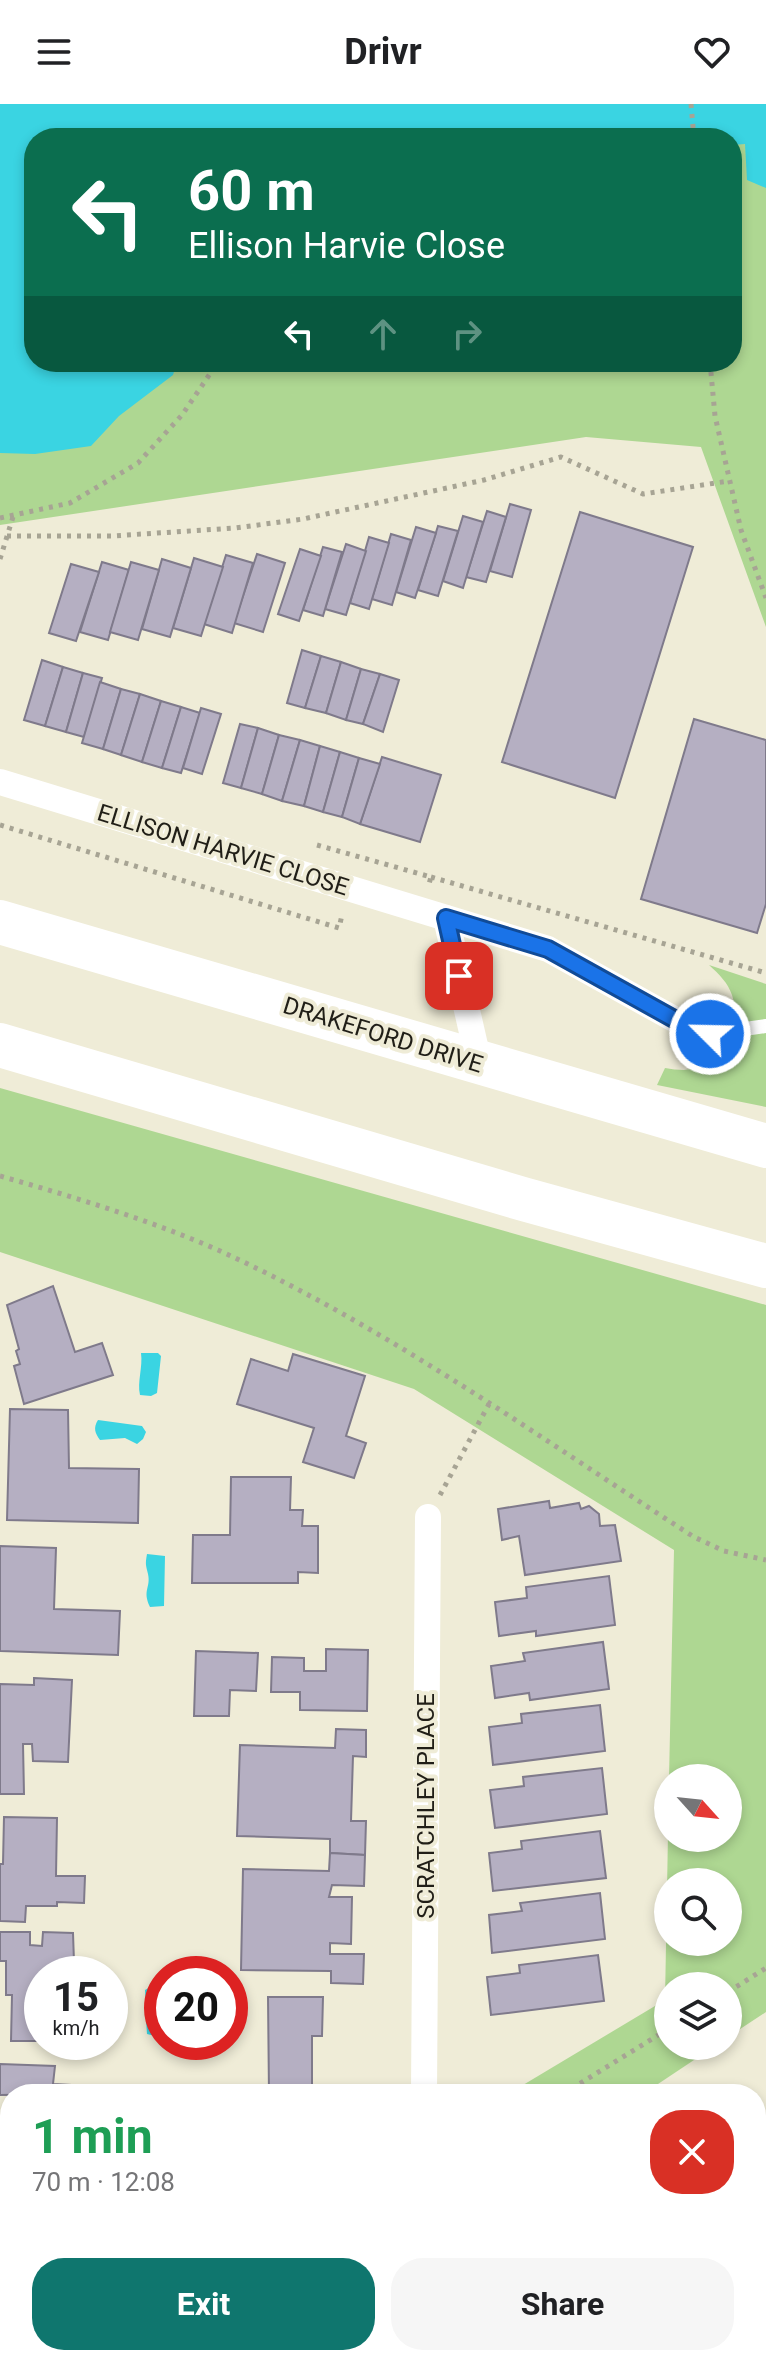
<!DOCTYPE html>
<meta charset="utf-8">
<style>
body{margin:0;font-family:Roboto,sans-serif;background:#f6f6f6;color:#202124;height:100vh;display:flex;flex-direction:column;font-size:30px;white-space:nowrap}
*{box-sizing:border-box;margin:0}
p{font-size:26px;color:#757577}
.icon{flex:none;width:44px;height:44px;fill:none;stroke:currentColor;stroke-width:2;stroke-linecap:round;stroke-linejoin:round}
.map{position:relative;flex:1;overflow:hidden}
.panel{position:absolute;left:0px;top:1980px;width:766px;height:282px;display:flex;flex-direction:column;background:#fff;border-radius:32px 32px 0 0;box-shadow:0 4px 12px #0003}
.panel>*{flex:none}
.top-card{position:absolute;left:24px;top:24px;width:718px;height:244px;border-radius:32px;box-shadow:0 4px 12px #0003;background:#0b6e4f;color:#fff;overflow:hidden}
.needle{width:52px;rotate:117deg}
.buttons{position:absolute;left:654px;top:1660px;display:grid;gap:16px}
.buttons a{display:grid;place-items:center;width:88px;height:88px;border-radius:50%;background:#fff;box-shadow:0 4px 12px #0003;font-size:40px}
.speed{position:absolute;left:24px;top:1852px;display:flex;gap:16px;font-size:40px;font-weight:700;text-align:center}
.speed>*{display:grid;place-content:center;width:104px;height:104px;border-radius:50%;background:#fff;box-shadow:0 4px 12px #0003;line-height:1}
.speed small{font-size:20px;font-weight:400}
.speed .limit{border:12px solid #d22;background:#fff;color:#111}
.pin{position:absolute;display:grid;place-items:center;width:68px;height:68px;color:#fff;margin:-34px;border-radius:16px;box-shadow:0 4px 12px #0006}
.me{position:absolute;width:88px;margin:-44px;rotate:293deg;stroke-linejoin:round;filter:drop-shadow(0 0 6px #0008)}
.turn{display:flex;align-items:center;gap:28px;height:168px;padding:0 32px;font-size:36px}
.turn .icon{width:104px;height:104px;stroke-width:2.5}
.turn b{display:block;font-size:56px;line-height:68px}
.lanes{display:flex;align-items:center;height:76px;padding:0 32px;background:#0003;justify-content:center;gap:40px;direction:ltr}
.lanes .off{opacity:.35}
.round{display:grid;place-items:center;flex:none;width:84px;height:84px;border-radius:32px;background:#f6f6f6}
.overview{display:flex;align-items:center;justify-content:space-between;height:136px;padding:0 32px}
h1{font-size:48px;font-weight:700;line-height:60px;color:#1e9e55}
.cta{display:flex;gap:16px;margin-top:auto;padding:16px 32px}
.cta a{flex:1;height:92px;border-radius:32px;background:#0f766e;color:#fff;font-size:32px;font-weight:700;line-height:92px;text-align:center}
.cta a+a{background:#f6f6f6;color:#202124}
header{display:flex;justify-content:space-between;align-items:center;height:104px;padding:0 32px;background:#fff;font-size:36px;font-weight:700}
.map>svg:first-child{display:block}
.green{fill:#aed792;fill-rule:evenodd}
.water{fill:#3ad4e2}
.building{fill:#b5afc2;stroke:#7f7a8b;stroke-width:2}
.lines{fill:none;stroke-linecap:round;stroke-linejoin:round}
.path{stroke:#a7a494;stroke-width:5;stroke-dasharray:4 6;stroke-linecap:butt}
.lane{stroke:#fff;stroke-width:14}
.street{stroke:#fff;stroke-width:26}
.highway{stroke:#fff;stroke-width:44}
.route-casing{stroke:#114b97;stroke-width:20}
.route{stroke:#1a73e8;stroke-width:14}
.labels{text-anchor:middle;stroke-width:8;stroke-linejoin:round;paint-order:stroke}
.street-label{font-size:24px;fill:#201e17;stroke:#efecd7}
</style>
<header><svg class="icon" aria-label="menu" viewBox="0 0 24 24"><path d="M4 6h16M4 12h16M4 18h16"/></svg>Drivr<svg class="icon" aria-label="heart" viewBox="0 0 24 24"><path d="M12 20l-8-8c-3-5 5-10 8-4 3-6 11-1 8 4z"/></svg></header>
<div class="map">
<svg width="766" height="2261" viewBox="0 0 766 2261">
<rect width="100%" height="100%" fill="#efecd7"/>
<g class="green">
<path d="M0,0H766V523L701,343L586,333L0,421ZM34,34H732V258H34Z"/>
<path d="M709,861L766,880V1003L657,981L665,964C671,965 678,966 684,966C719,962 743,925 732,891C728,879 719,870 709,861Z"/>
<path d="M0,984L766,1201V1908L728,1933V1882H668V1942H715L643,1990H508L665,1896L668,1730V1734H728V1674H669L674,1446L414,1285L0,1148ZM668,1778H728V1838H668Z"/>
</g>
<g class="water">
<path d="M0,0H766V84L747,76L745,40L732,41V34H34V258H177L173,271L119,312L91,342L35,350L0,349Z"/>
<path d="M141,1249H158L161,1252L157,1289L151,1292L140,1291C137,1278 143,1263 141,1249Z"/>
<path d="M98,1316L142,1322L146,1328L143,1335L137,1340L125,1334L100,1336C95,1329 93,1324 98,1316Z"/>
<path d="M147,1450L165,1452L164,1502L150,1503C142,1486 151,1484 148,1470C146,1461 145,1461 147,1450Z"/>
<path d="M160,1881L162,1883V1927L159,1933L147,1930L146,1916L150,1912L146,1905L145,1886L152,1882Z"/>
</g>
<g class="building">
<path d="M510,400L531,406L512,473L490,467Z"/>
<path d="M487,407L506,413L486,478L466,473Z"/>
<path d="M580,408L693,443L615,694L502,658Z"/>
<path d="M463,412L483,418L463,484L443,477Z"/>
<path d="M438,422L458,427L438,492L418,486Z"/>
<path d="M416,423L436,429L415,494L396,488Z"/>
<path d="M391,430L411,436L392,501L372,495Z"/>
<path d="M369,433L389,439L369,505L350,499Z"/>
<path d="M346,440L366,447L346,511L325,505Z"/>
<path d="M323,443L342,448L323,512L303,506Z"/>
<path d="M300,445L321,452L299,517L278,510Z"/>
<path d="M257,450L285,459L263,528L234,519Z"/>
<path d="M226,451L253,459L232,529L204,520Z"/>
<path d="M194,454L223,463L201,532L173,524Z"/>
<path d="M162,455L191,464L170,533L142,525Z"/>
<path d="M102,458L129,466L108,536L80,528Z"/>
<path d="M131,458L159,466L138,536L110,528Z"/>
<path d="M71,460L99,468L76,537L49,529Z"/>
<path d="M302,546L321,552L305,604L287,599Z"/>
<path d="M321,552L341,558L326,609L305,604Z"/>
<path d="M42,556L63,563L45,622L24,616Z"/>
<path d="M341,558L361,565L346,616L326,609Z"/>
<path d="M63,563L83,569L66,628L45,622Z"/>
<path d="M361,565L380,570L363,620L346,616Z"/>
<path d="M83,569L102,574L84,633L66,628Z"/>
<path d="M380,570L399,576L383,628L363,620Z"/>
<path d="M100,578L121,585L103,645L82,639Z"/>
<path d="M121,585L140,590L121,651L103,645Z"/>
<path d="M140,590L161,597L142,658L121,651Z"/>
<path d="M161,597L181,603L162,664L142,658Z"/>
<path d="M181,603L200,609L181,669L162,664Z"/>
<path d="M201,604L221,610L202,670L183,664Z"/>
<path d="M694,615L766,636V800L757,829L641,795Z"/>
<path d="M240,620L258,624L241,684L223,679Z"/>
<path d="M258,624L279,631L262,690L241,684Z"/>
<path d="M279,631L300,636L282,697L262,690Z"/>
<path d="M300,636L320,642L304,702L282,697Z"/>
<path d="M320,642L340,648L323,708L304,702Z"/>
<path d="M340,648L359,654L342,713L323,708Z"/>
<path d="M382,653L441,671L420,738L360,720Z"/>
<path d="M359,654L380,660L360,720L342,713Z"/>
<path d="M53,1182L75,1248L102,1239L113,1271L24,1300L14,1262L20,1260L16,1247L19,1245L7,1201Z"/>
<path d="M293,1250L365,1272L346,1332L366,1339L354,1374L303,1358L314,1324L237,1300L251,1255L288,1267Z"/>
<path d="M10,1305L68,1306L69,1364L139,1365L138,1419L7,1416Z"/>
<path d="M231,1373H291L290,1406H303L302,1422H318V1469L298,1468V1479H192L193,1431H230Z"/>
<path d="M549,1397L550,1404L579,1399L581,1405L589,1402L599,1410L600,1422L615,1421L621,1457L525,1471L519,1432L502,1436L498,1405Z"/>
<path d="M0,1442L56,1444L54,1505L120,1507L118,1551L0,1547Z"/>
<path d="M609,1472L615,1521L536,1532V1527L499,1532L495,1498L527,1494L526,1483Z"/>
<path d="M603,1538L609,1585L530,1596L529,1589L495,1594L491,1562L525,1557L523,1549Z"/>
<path d="M326,1545L368,1546L367,1607L300,1606V1588H271L272,1553L304,1554V1567H326Z"/>
<path d="M196,1547L258,1549L256,1587L230,1586L229,1612H194Z"/>
<path d="M34,1574L72,1576L68,1658L33,1657L32,1640H23L24,1690H0V1580L34,1581Z"/>
<path d="M600,1601L605,1647L493,1661L489,1623L522,1619L521,1610Z"/>
<path d="M336,1625L366,1626V1653L353,1652L351,1717H366L365,1751L330,1749V1735L237,1732L240,1641L335,1644Z"/>
<path d="M602,1664L607,1710L495,1724L490,1686L524,1682L523,1673Z"/>
<path d="M4,1713L57,1714L56,1772H85L84,1799L57,1798V1802H26L25,1818L0,1817V1760H3Z"/>
<path d="M600,1727L606,1774L493,1787L489,1749L522,1745L521,1737Z"/>
<path d="M330,1749L365,1751L364,1782L332,1781L329,1793H352L351,1840L330,1839V1850H364L363,1880L331,1879V1867L241,1866L243,1765L329,1767Z"/>
<path d="M600,1789L605,1835L492,1849L489,1811L522,1807L520,1799Z"/>
<path d="M0,1828H30V1841L42,1842L43,1828L73,1829L74,1858H60V1870H42V1937H11L12,1891H6V1857H0Z"/>
<path d="M598,1851L604,1897L491,1911L487,1873L520,1869L519,1861Z"/>
<path d="M268,1893H323L322,1932H312V1990H269Z"/>
<path d="M0,1960L55,1962L53,1980L71,1981V1990L0,1991Z"/>
<path d="M766,2058V2151L756,2145V2074Z"/>
<path d="M6,2084L10,2088V2176L0,2169V2090Z"/>
<path d="M756,2207H766V2261H758Z"/>
<path d="M112,2252H178L189,2261H104Z"/>
<rect x="517" y="2252" width="35" height="9"/>
</g>
<g class="lines">
<g class="path">
<path d="M691,0L694,34"/>
<path d="M710,258L715,312L741,426L766,494"/>
<path d="M0,414L70,399L138,359L182,311L218,258"/>
<path d="M7,432H112L235,424L303,415L484,376L561,353L643,390L729,377"/>
<path d="M0,455L13,413"/>
<path d="M0,721L339,824L342,811"/>
<path d="M317,741L431,773L429,780"/>
<path d="M431,773L766,869"/>
<path d="M0,1072C74,1093 147,1115 218,1146C385,1222 540,1334 694,1433L724,1447L766,1456"/>
<path d="M440,1391L489,1300"/>
<path d="M728,1888L766,1864"/>
<path d="M563,1990L668,1925"/>
<path d="M499,2252V2261"/>
</g>
<path class="lane" d="M674,915L710,930L766,922"/>
<g class="street">
<path d="M0,678L548,845L674,915"/>
<path d="M446,814L479,959"/>
<path d="M424,1990L428,1413"/>
<path d="M422,2261V2252"/>
</g>
<g class="highway">
<path d="M0,818L766,1042"/>
<path d="M0,941L523,1095L766,1162"/>
</g>
</g>
<g class="lines">
<g class="route-casing">
<path id="route" d="M459,872L446,814L548,845L674,915L710,930"/>
</g>
<use href="#route" class="route"/>
</g>
<g class="labels">
<g class="street-label">
<text transform="translate(223 746) rotate(17)" y="8">ELLISON HARVIE CLOSE</text>
<text transform="translate(383 931) rotate(17)" y="8">DRAKEFORD DRIVE</text>
<text transform="translate(426 1702) rotate(-90)" y="8">SCRATCHLEY PLACE</text>
</g>
</g>
</svg>
<div class="buttons">
<a><svg class="needle" viewBox="-14 -14 28 28"><path d="M0-13l5 13h-10z" fill="#e53935"/><path d="M0 13l5-13h-10z" fill="#757577"/></svg></a>
<a><svg class="icon" aria-label="search" viewBox="0 0 24 24"><circle cx="10" cy="10" r="6"/><path d="M15 15l6 6"/></svg></a>
<a><svg class="icon" aria-label="layers" viewBox="0 0 24 24"><path d="M12 4l9 5-9 5-9-5zM3 14l9 5 9-5"/></svg></a>
</div>
<div class="speed"><div>15<small>km/h</small></div><div class="limit">20</div></div>
<div class="pin" style="left:459px;top:872px;background:#d93025"><svg class="icon" aria-label="arrive" viewBox="0 0 24 24"><path d="M6 21V4h12l-3 4 3 4H6"/></svg></div>
<svg class="me" style="left:710px;top:930px" viewBox="-20 -20 40 40"><circle r="17" fill="#1a73e8" stroke="#fff" stroke-width="3"/><path d="M0-11L8 9 0 5-8 9z" fill="#fff"/></svg>
<div class="top-card">
<div class="turn"><svg class="icon" aria-label="left" viewBox="0 0 24 24"><path d="M17 20v-9H6M10 6l-5 5 5 5"/></svg><div><b>60 m</b>Ellison Harvie Close</div></div>
<div class="lanes"><svg class="icon" aria-label="left" viewBox="0 0 24 24"><path d="M17 20v-9H6M10 6l-5 5 5 5"/></svg><svg class="icon off" aria-label="ahead" viewBox="0 0 24 24"><path d="M12 20V5M6 11l6-6 6 6"/></svg><svg class="icon off" aria-label="right" viewBox="0 0 24 24"><path d="M7 20v-9h11M14 6l5 5-5 5"/></svg></div>
</div>
<section class="panel">
<div class="overview"><div><h1>1 min</h1><p>70 m · 12:08</p></div><a class="round" style="background:#d93025;color:#fff"><svg class="icon" aria-label="close" viewBox="0 0 24 24"><path d="M6 6l12 12M18 6L6 18"/></svg></a></div>
<div class="cta"><a>Exit</a><a>Share</a></div>
</section>
</div>
